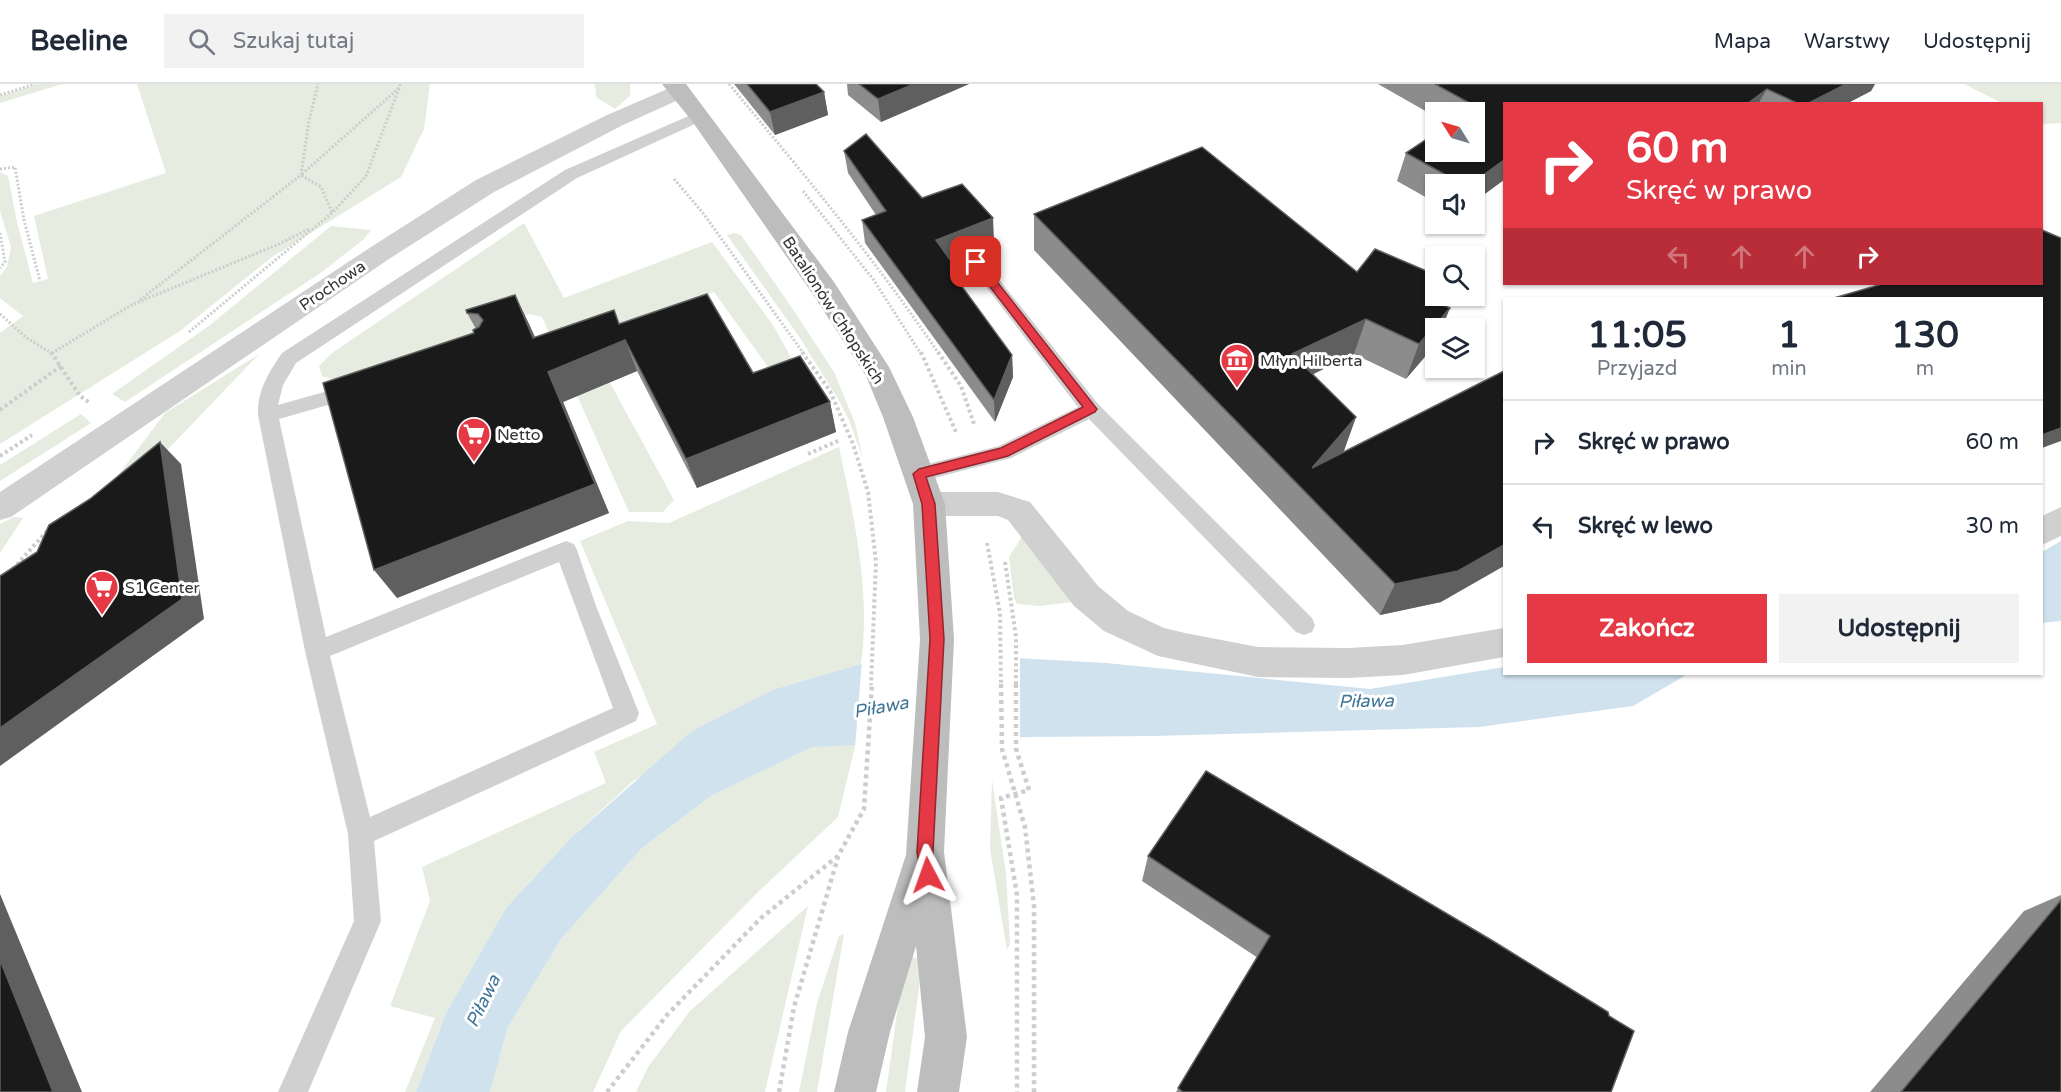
<!DOCTYPE html>
<html lang="pl">
<meta charset="utf-8">
<style>
body{margin:0;font-family:"Varela Round",sans-serif;background:#f2f2f3;color:#1f2937;height:100vh;display:flex;flex-direction:column;font-size:22px;white-space:nowrap}
*{box-sizing:border-box;margin:0}
p{font-size:20px;color:#747a83}
.icon{flex:none;width:33px;height:33px;fill:none;stroke:currentColor;stroke-width:2;stroke-linecap:round;stroke-linejoin:round}
.map{position:relative;flex:1;overflow:hidden}
.side{position:absolute;left:1503px;top:213px;width:540px;height:378px;display:flex;flex-direction:column;background:#fff;border-radius:0px;box-shadow:0 2px 4px #0004}
.side>*{flex:none}
.banner{position:absolute;left:1503px;top:18px;width:540px;height:183px;border-radius:0px;box-shadow:0 2px 4px #0004;background:#e63946;color:#fff;overflow:hidden}
.needle{width:39px;rotate:307deg}
.tools{position:absolute;left:1425px;top:18px;display:grid;gap:12px}
.tools a{display:grid;place-items:center;width:60px;height:60px;border-radius:0px;background:#fff;box-shadow:0 2px 4px #0004;font-size:30px}
.pin{position:absolute;display:grid;place-items:center;width:51px;height:51px;color:#fff;margin:-26px;border-radius:12px;box-shadow:0 3px 9px #0006}
.me{position:absolute;width:66px;margin:-33px;rotate:356deg;stroke-linejoin:round;filter:drop-shadow(0 0 4px #0008)}
.turn{display:flex;align-items:center;gap:21px;height:126px;padding:0 24px;font-size:27px}
.turn .icon{width:78px;height:78px;stroke-width:2.5}
.turn b{display:block;font-size:42px;line-height:51px}
.lanes{display:flex;align-items:center;height:57px;padding:0 24px;background:#0003;justify-content:center;gap:30px;direction:ltr}
.lanes .off{opacity:.35}
.eta{display:flex;justify-content:space-evenly;align-items:center;height:102px;text-align:center}
.eta b{font-size:36px;font-weight:800;line-height:42px}
.button{display:flex;gap:12px;margin-top:auto;padding:12px 24px}
.button a{flex:1;height:69px;border-radius:0px;background:#e63946;color:#fff;font-size:24px;font-weight:800;line-height:69px;text-align:center}
.button a+a{background:#f2f2f3;color:#1f2937}
ul{padding:0;list-style:none}
li{display:flex;align-items:center;gap:18px;height:84px;padding:0 24px;border-top:2px solid #e0e1e3}
li div{flex:1}
li b{display:block;font-size:22px}
li em{font-style:normal}
header{display:flex;align-items:center;gap:36px;box-sizing:border-box;height:84px;padding:0 30px;background:#fff;border-bottom:2px solid #e0e1e3}
header strong{font-size:28px}
nav{display:flex;gap:33px;margin-inline-start:auto;font-size:21px}
.search{width:420px;height:54px;background:#f2f2f3;display:flex;align-items:center;gap:15px;box-sizing:border-box;padding:0 21px;border-radius:0px;color:#747a83;font-size:22px}
.map>svg:first-child{display:block}
.green{fill:#e6ecdf}
.water{fill:#cfe2ee}
.pier{fill:#fff}
.lines{fill:none;stroke-linecap:round;stroke-linejoin:round}
.path-far2{stroke:#cdcdcd;stroke-width:3;stroke-dasharray:2 2;stroke-linecap:butt}
.path-far1{stroke:#cdcdcd;stroke-width:4;stroke-dasharray:3 3;stroke-linecap:butt}
.path{stroke:#cdcdcd;stroke-width:4.5;stroke-dasharray:4 4;stroke-linecap:butt}
.service{fill:#d0d0d0;fill-rule:evenodd}
.minor{fill:#d0d0d0;fill-rule:evenodd}
.secondary{fill:#bdbdbd;fill-rule:evenodd}
.wall{fill:#8c8c8c}
.shaded-wall{fill:#5f5f5f}
.building{fill:#1a1a1a;stroke:#5f5f5f;stroke-width:1.5}
.route{fill:#e63946;stroke:#96252e;stroke-width:1.5}
.labels{text-anchor:middle;stroke-width:6;stroke-linejoin:round;paint-order:stroke}
.street-label{font-size:16px;fill:#333;stroke:#fff}
.poi-label{font-size:16px;fill:#333;stroke:#fff;text-anchor:start}
.water-label{font-size:18px;font-style:italic;fill:#3f7597;stroke:#fff}
</style>
<header>
<strong>Beeline</strong>
<div class="search"><svg class="icon" aria-label="search" viewBox="0 0 24 24"><circle cx="10" cy="10" r="6"/><path d="M15 15l6 6"/></svg>Szukaj tutaj</div>
<nav><a>Mapa</a><a>Warstwy</a><a>Udostępnij</a></nav>
</header>
<div class="map">
<svg width="2061" height="1008" viewBox="0 0 2061 1008">
<rect width="100%" height="100%" fill="#fff"/>
<g class="green">
<path d="M38,0H62L0,19V12Z"/>
<path d="M137,0H430L424,45L401,93L272,173L180,247L0,360V249L23,232L0,214V192L7,183L11,163L0,127V88L8,92L17,138L33,199L48,195L34,132L166,89Z"/>
<path d="M595,0H630V12L615,25L596,13Z"/>
<path d="M1964,0H2061V39L2042,40V20L2002,19Z"/>
<path d="M524,139L564,214L712,158L773,241L799,288L778,297L714,208L585,253L674,416L663,428H629L542,233L529,230L355,292L331,295L322,292L319,282L332,269Z"/>
<path d="M331,142L371,146L364,155L322,188L125,318L112,310L210,241Z"/>
<path d="M734,149L741,151L788,218L834,288L855,339L863,375L849,336L838,315L798,251L727,151Z"/>
<path d="M259,270L109,427L92,426L165,329Z"/>
<path d="M81,330L91,339L0,397V381Z"/>
<path d="M839,363C854,434 871,507 861,580L775,605L632,698L571,754L506,824L446,929L416,1008H405L435,934L390,922L430,817L422,783L606,699L594,668L657,640L580,457L628,437L669,439Z"/>
<path d="M14,433L23,434L0,469V440Z"/>
<path d="M1025,448L1072,518L1040,522L1017,520L1014,514L1009,473Z"/>
<path d="M856,658L838,733L760,806L621,947L593,1008H490L508,943L561,855L641,765L711,712L812,663Z"/>
<path d="M992,696L1006,790L1010,860L1007,866L990,765Z"/>
<path d="M808,822L765,1008H636L648,983L690,927Z"/>
<path d="M844,850L817,1008H799L817,919L839,852Z"/>
<path d="M911,873L918,874L922,881L905,1008H886L904,879Z"/>
</g>
<g class="water">
<path d="M2061,457V537L2042,539V468Z"/>
<path d="M1015,574L1106,579L1370,605L1504,583V590H1688L1633,622L1479,643L1154,652L1029,653L812,663L711,712L641,765L561,855L508,943L490,1008H416L446,929L506,824L571,754L692,647L775,605L861,580Z"/>
</g>
<path class="pier" d="M1020,571V657L855,664L862,577Z"/>
<g class="lines">
<g class="path-far2">
<path d="M729,0C802,88 875,175 939,270"/>
<path d="M0,11L35,0"/>
<path d="M0,85L15,83L24,136L40,197"/>
<path d="M674,95L703,129L804,270"/>
<path d="M803,107L873,195L921,270"/>
<path d="M332,128L321,103L301,91L399,4L400,0"/>
<path d="M0,149L5,178L0,184"/>
<path d="M140,216L301,91L309,37L318,0"/>
<path d="M134,220L279,160L309,145"/>
<path d="M0,230L27,254L53,270"/>
<path d="M189,248L333,128L366,92L399,4"/>
<path d="M52,269L133,220"/>
</g>
<g class="path-far1">
<path d="M51,268L80,312L90,319"/>
<path d="M802,268L830,307L853,360L868,408L876,478L871,601"/>
<path d="M921,268L956,348"/>
<path d="M938,268L961,302L974,340"/>
<path d="M0,326L61,282"/>
<path d="M808,370L840,356"/>
<path d="M0,372L32,351"/>
<path d="M987,459L1000,529L1001,601"/>
<path d="M1005,478L1016,553V601"/>
<path d="M13,485L48,446"/>
</g>
<g class="path">
<path d="M1001,600L1002,665L1025,743L1034,822V1008"/>
<path d="M1016,600V665L1029,706L1001,714L1017,811V1008"/>
<path d="M607,1008L667,931L761,834L838,772L864,725L872,600"/>
<path d="M779,1008L794,923L838,773"/>
</g>
<g class="service">
<path d="M700,27L706,29L708,32L706,35L577,94L296,279L283,301L278,321L356,299L363,301L366,306L363,311L279,335L326,553L566,457L574,460L577,466L596,522L639,629L636,637L374,757L381,837L308,1008H278L354,837L348,750L305,567L258,331C257,307 269,288 282,269L565,86ZM559,478L613,624L370,733L330,572Z"/>
<path d="M977,173L983,175L1098,320L1312,534L1315,541L1312,548L1304,551L1296,548L1089,335L1011,374L919,398L912,396L909,390L912,384L999,362L1078,323L971,183L968,179L971,175Z"/>
</g>
<g class="minor">
<path d="M679,0L687,2L691,7L687,12L623,41L494,108L389,175L11,433L0,436V408L371,163L476,96L607,31Z"/>
<path d="M929,408H998L1030,418L1098,502L1128,527L1164,544L1185,549L1258,563L1348,564L1403,561L1504,544V573L1403,591L1348,594L1258,593L1158,572L1104,547L1074,522L1008,436L998,432H929L918,429L913,420L918,411Z"/>
<path d="M2061,423V452L2042,461V432Z"/>
</g>
<path class="secondary" d="M662,0H686L834,198L889,283L913,333L945,420L954,555L944,768L967,953L959,1008H917L925,953L916,862L890,948L876,1008H834L848,948L906,771L920,555L913,420L883,333L866,292L814,212L692,37Z"/>
</g>
<g class="wall">
<path d="M734,0H816L824,8L828,31L775,51Z"/>
<path d="M847,0H969L881,38L848,11Z"/>
<path d="M1378,0H1875L1871,7L1846,20H1504L1474,100H1436V119L1397,97L1406,69L1474,28H1436V33Z"/>
<path d="M844,67L994,157L949,174L958,187V198L1012,271L1013,293L995,338L865,159L862,136L876,131L848,89Z"/>
<path d="M1034,130L1357,188L1442,212L1406,295L1354,270L1313,290L1356,333L1343,368L1441,518L1380,531L1034,166Z"/>
<path d="M515,211L535,253L619,240L830,318L836,348L697,404L637,287L563,318L609,429L397,514L476,245L467,229Z"/>
<path d="M1148,772L1611,1008H1176L1258,874L1142,797Z"/>
<path d="M2061,811V1008H1870L2024,827Z"/>
</g>
<g class="shaded-wall">
<path d="M914,0H969L881,38L878,15Z"/>
<path d="M1846,0H1875L1871,7L1846,20H1807Z"/>
<path d="M1767,5L1758,20H1747Z"/>
<path d="M824,8L828,31L775,51L770,28Z"/>
<path d="M1504,76V96L1474,118V100H1471Z"/>
<path d="M993,134L994,157L938,179L936,156Z"/>
<path d="M515,211L530,242L548,285L533,254Z"/>
<path d="M1436,212H1442L1434,232L1432,216Z"/>
<path d="M1450,224L1442,244H1436V260L1406,295L1419,260Z"/>
<path d="M1366,235L1354,270L1283,305L1292,270Z"/>
<path d="M625,256L637,287L563,318L609,429L397,514L374,486L548,288Z"/>
<path d="M1012,271L1013,293L995,338L994,316Z"/>
<path d="M830,318L836,348L697,404L686,375Z"/>
<path d="M1356,333L1344,367L1307,410L1312,384Z"/>
<path d="M2061,344V357L2042,364V351Z"/>
<path d="M160,358L181,380L204,535L0,682V644Z"/>
<path d="M1504,461V482L1441,518L1380,531L1395,500Z"/>
<path d="M0,810L82,1008H53L0,876Z"/>
</g>
<g class="building">
<path d="M747,0H816L824,8L770,28Z"/>
<path d="M859,0H914L878,15Z"/>
<path d="M1435,0H1846L1807,20H1799L1767,5L1747,20H1504V76L1471,100H1462L1406,69L1436,49V68H1474V28H1465L1475,22Z"/>
<path d="M866,50L922,114L962,100L993,134L936,156L958,187L955,193L1012,271L994,316L862,136L886,127L844,67Z"/>
<path d="M1202,63L1357,188L1375,165L1436,191V212L1432,216L1450,224L1419,260L1366,235L1292,270L1356,333L1312,384L1504,287V461L1458,487L1395,500L1034,130Z"/>
<path d="M2042,146L2061,154V344L2042,351V214H1834L1882,200H2042Z"/>
<path d="M707,210L753,289L800,272L830,318L686,375L625,256L548,288L595,400L374,486L323,299L474,249L473,246L479,243L483,236L478,230L467,229L466,226L515,211L533,254L614,226L619,240Z"/>
<path d="M160,358L182,515L0,644V492L37,468L49,441L90,415Z"/>
<path d="M1206,687L1493,857L1608,928L1609,932L1634,947L1611,1008H1183L1178,1004L1270,852L1148,772Z"/>
<path d="M2061,816V1008H1901Z"/>
<path d="M0,876L53,1008H0Z"/>
</g>
<path class="route" d="M976,175L980,176L1097,325L1095,328L1008,372L926,393L935,420L944,555L933,768L936,791L933,797L928,799L922,797L917,768L930,555L922,420L913,390L919,385L1001,364L1083,323L973,181L971,178Z"/>
<defs>
<g id="museum-pin" transform="scale(1.725)"><path d="M0 17L-7.5 6A9.5 9.5 0 1 1 7.5 6Z" fill="#e63946" stroke="#fff"/><path d="M0-6L6-3V-2H-6V-3ZM-5-1h2V3h-2ZM-1-1h2V3h-2ZM3-1h2V3H3ZM-6 4H6V6H-6Z" fill="#fff"/></g>
<g id="supermarket-pin" transform="scale(1.725)"><path d="M0 17L-7.5 6A9.5 9.5 0 1 1 7.5 6Z" fill="#e63946" stroke="#fff"/><path d="M-6-5.5h2.5l.6 2H6L4.5 2H-2.5L-4.4-4H-6ZM-1.5 3.2a1.3 1.3 0 1 0 .1 0ZM3 3.2a1.3 1.3 0 1 0 .1 0Z" fill="#fff"/></g>
</defs>
<g fill-rule="evenodd">
<use href="#museum-pin" x="1237" y="276"/>
<use href="#supermarket-pin" x="474" y="350"/>
<use href="#supermarket-pin" x="102" y="503"/>
</g>
<g class="labels">
<g class="street-label">
<text transform="translate(332 201) rotate(-34)" y="6">Prochowa</text>
<text transform="translate(834 226) rotate(57)" y="6">Batalionów Chłopskich</text>
</g>
<g class="poi-label">
<text x="1260" y="282">Młyn Hilberta</text>
<text x="497" y="356">Netto</text>
<text x="125" y="509">S1 Center</text>
</g>
<g class="water-label">
<text transform="translate(1366 617) rotate(-1)" y="6">Piława</text>
<text transform="translate(881 623) rotate(-10)" y="6">Piława</text>
<text transform="translate(483 917) rotate(-64)" y="6">Piława</text>
</g>
</g>
</svg>
<div class="tools">
<a><svg class="needle" viewBox="-14 -14 28 28"><path d="M0-13l5 13h-10z" fill="#e53935"/><path d="M0 13l5-13h-10z" fill="#747a83"/></svg></a>
<a><svg class="icon" aria-label="sound" viewBox="0 0 24 24"><path d="M4 9h4l5-4v14l-5-4H4zM17 9q2 3 0 6"/></svg></a>
<a><svg class="icon" aria-label="search" viewBox="0 0 24 24"><circle cx="10" cy="10" r="6"/><path d="M15 15l6 6"/></svg></a>
<a><svg class="icon" aria-label="layers" viewBox="0 0 24 24"><path d="M12 4l9 5-9 5-9-5zM3 14l9 5 9-5"/></svg></a>
</div>
<div class="pin" style="left:976px;top:178px;background:#d93025"><svg class="icon" aria-label="arrive" viewBox="0 0 24 24"><path d="M6 21V4h12l-3 4 3 4H6"/></svg></div>
<svg class="me" style="left:928px;top:791px" viewBox="-20 -20 40 40"><path d="M0-17L14 15 0 8-14 15z" fill="#e63946" stroke="#fff" stroke-width="4"/></svg>
<div class="banner">
<div class="turn"><svg class="icon" aria-label="right" viewBox="0 0 24 24"><path d="M7 20v-9h11M14 6l5 5-5 5"/></svg><div><b>60 m</b>Skręć w prawo</div></div>
<div class="lanes"><svg class="icon off" aria-label="left" viewBox="0 0 24 24"><path d="M17 20v-9H6M10 6l-5 5 5 5"/></svg><svg class="icon off" aria-label="ahead" viewBox="0 0 24 24"><path d="M12 20V5M6 11l6-6 6 6"/></svg><svg class="icon off" aria-label="ahead" viewBox="0 0 24 24"><path d="M12 20V5M6 11l6-6 6 6"/></svg><svg class="icon" aria-label="right" viewBox="0 0 24 24"><path d="M7 20v-9h11M14 6l5 5-5 5"/></svg></div>
</div>
<section class="side">
<div class="eta">
<div><b>11:05</b><p>Przyjazd</p></div>
<div><b>1</b><p>min</p></div>
<div><b>130</b><p>m</p></div>
</div>
<ul>
<li><svg class="icon" aria-label="right" viewBox="0 0 24 24"><path d="M7 20v-9h11M14 6l5 5-5 5"/></svg><div><b>Skręć w prawo</b></div><em>60 m</em></li>
<li><svg class="icon" aria-label="left" viewBox="0 0 24 24"><path d="M17 20v-9H6M10 6l-5 5 5 5"/></svg><div><b>Skręć w lewo</b></div><em>30 m</em></li>
</ul>
<div class="button"><a>Zakończ</a><a>Udostępnij</a></div>
</section>
</div>
